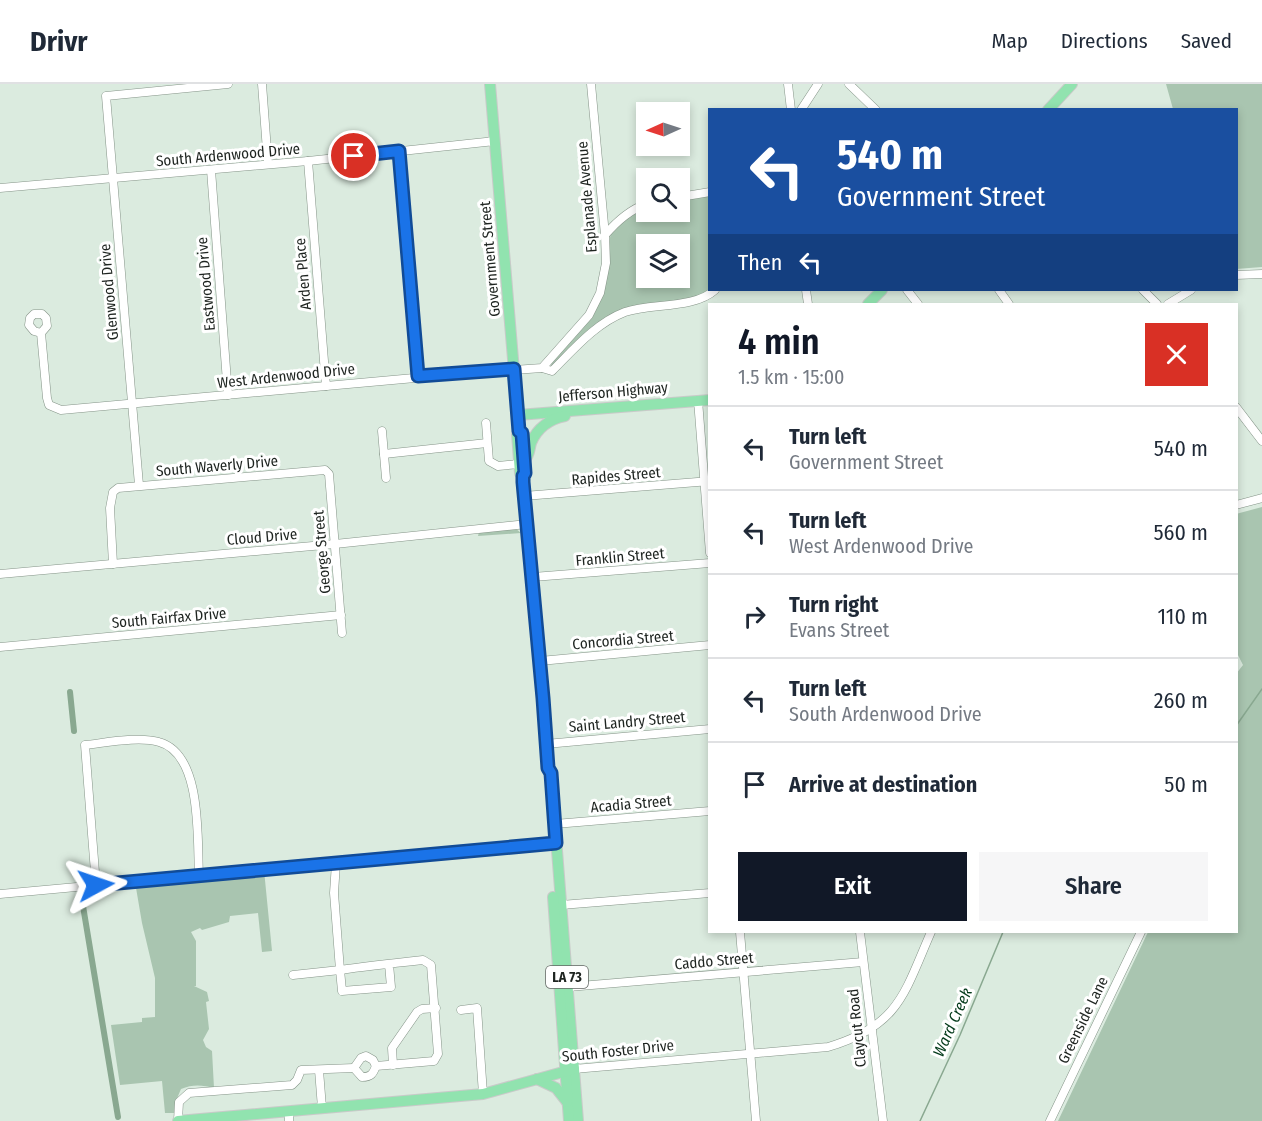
<!DOCTYPE html>
<meta charset="utf-8">
<style>
body{margin:0;font-family:"Fira Sans Condensed",sans-serif;background:#f6f6f7;color:#1f2937;height:100vh;display:flex;flex-direction:column;font-size:22px;white-space:nowrap}
*{box-sizing:border-box;margin:0}
p{font-size:20px;color:#747a83}
.icon{flex:none;width:33px;height:33px;fill:none;stroke:currentColor;stroke-width:2;stroke-linecap:round;stroke-linejoin:round}
.map{position:relative;flex:1;overflow:hidden}
.side{position:absolute;left:708px;top:219px;width:530px;height:630px;display:flex;flex-direction:column;background:#fff;border-radius:0px;box-shadow:0 3px 9px #0003}
.side>*{flex:none}
.banner{position:absolute;left:708px;top:24px;width:530px;height:183px;border-radius:0px;box-shadow:0 3px 9px #0003;background:#1a4fa0;color:#fff;overflow:hidden}
.needle{width:39px;rotate:267deg}
.tools{position:absolute;left:636px;top:18px;display:grid;gap:12px}
.tools a{display:grid;place-items:center;width:54px;height:54px;border-radius:0px;background:#fff;box-shadow:0 3px 9px #0003;font-size:30px}
.pin{position:absolute;display:grid;place-items:center;width:51px;height:51px;color:#fff;margin:-26px;border:3px solid #fff;border-radius:50%;box-shadow:0 2px 6px #0007}
.me{position:absolute;width:66px;margin:-33px;rotate:85deg;stroke-linejoin:round;filter:drop-shadow(0 0 4px #0008)}
.turn{display:flex;align-items:center;gap:21px;height:126px;padding:0 30px;font-size:27px}
.turn .icon{width:78px;height:78px;stroke-width:2.5}
.turn b{display:block;font-size:42px;line-height:51px}
.then{display:flex;align-items:center;height:57px;padding:0 30px;background:#0003;gap:12px;font-size:22px}
.round{display:grid;place-items:center;flex:none;width:63px;height:63px;border-radius:0px;background:#f6f6f7}
.head{display:flex;align-items:center;justify-content:space-between;height:102px;padding:0 30px}
h1{font-size:36px;font-weight:600;line-height:45px;color:#111827}
.cta{display:flex;gap:12px;margin-top:auto;padding:12px 30px}
.cta a{flex:1;height:69px;border-radius:0px;background:#111827;color:#fff;font-size:24px;font-weight:600;line-height:69px;text-align:center}
.cta a+a{background:#f6f6f7;color:#1f2937}
ul{padding:0;list-style:none}
li{display:flex;align-items:center;gap:18px;height:84px;padding:0 30px;border-top:2px solid #e0e1e3}
li div{flex:1}
li b{display:block;font-size:22px}
li em{font-style:normal}
header{display:flex;align-items:center;gap:36px;box-sizing:border-box;height:84px;padding:0 30px;background:#fff;border-bottom:2px solid #e0e1e3}
header strong{font-size:28px}
nav{display:flex;gap:33px;margin-inline-start:auto;font-size:21px}
.map>svg:first-child{display:block}
.green{fill:#a9c5b0;fill-rule:evenodd}
.lines{fill:none;stroke-linecap:round;stroke-linejoin:round}
.stream{stroke:#89a890;stroke-width:1.5}
.canal{stroke:#89a890;stroke-width:6}
.minor-casing{stroke:#859488;stroke-width:9}
.major-casing{stroke:#c9cac9;stroke-width:12}
.minor{stroke:#fff;stroke-width:8}
.major{stroke:#91e3af;stroke-width:10}
.route-casing{stroke:#114b97;stroke-width:15}
.route{stroke:#1a73e8;stroke-width:10}
.labels{text-anchor:middle;stroke-width:6;stroke-linejoin:round;paint-order:stroke}
.shield{fill:#fff;stroke:#626663;stroke-width:1.5}
.shield-label{font-size:14px;font-weight:bold;fill:#1e2420}
.street-label{font-size:15px;fill:#1e2420;stroke:#fff}
.water-label{font-size:16px;font-style:italic;fill:#043b1b;stroke:#fff}
</style>
<header>
<strong>Drivr</strong>
<nav><a>Map</a><a>Directions</a><a>Saved</a></nav>
</header>
<div class="map">
<svg width="1262" height="1037" viewBox="0 0 1262 1037">
<rect width="100%" height="100%" fill="#dbebdf"/>
<g class="green">
<path d="M1166,0H1262V183L1236,185V26L1173,25Z"/>
<path d="M709,111L710,206L699,212L620,228L552,283L551,279L587,239L595,226L611,149L620,137L646,122V128H680V116ZM646,160H680V194H646Z"/>
<path d="M1262,423V1037H1058L1148,848H1236V590L1243,581L1236,567V430Z"/>
<path d="M515,444L521,449L478,452L479,448Z"/>
<path d="M264,786L272,867L262,868L258,829L230,832L229,838L202,846L200,844L191,848L196,857V902H194L207,908L209,917L206,918L209,945L203,956L206,963L212,967L214,1004C202,1001 193,1000 181,1005L175,1019L174,1029H165L162,997L120,1001L111,941L142,938V934L155,933V894L142,839L135,798Z"/>
</g>
<g class="lines">
<g class="stream">
<path d="M1236,642L1262,605"/>
<path d="M920,1037L960,951L1003,848"/>
</g>
<g class="canal">
<path d="M70,608L74,647"/>
<path d="M81,810L118,1033"/>
</g>
<g class="minor-casing">
<g id="minor">
<path d="M262,0L268,80"/>
<path d="M788,0L791,26"/>
<path d="M849,0L876,26"/>
<path d="M801,26L818,0"/>
<path d="M399,67L418,292"/>
<path d="M308,77L326,302"/>
<path d="M211,86L228,311"/>
<path d="M0,104L308,77L495,57"/>
<path d="M680,113L710,108"/>
<path d="M605,151C617,137 629,126 646,120"/>
<path d="M1236,191L1262,190"/>
<path d="M806,206L808,220"/>
<path d="M907,206L918,220"/>
<path d="M999,206L1009,220"/>
<path d="M1143,206L1157,220"/>
<path d="M1168,220L1191,206"/>
<path d="M41,249L47,242L46,234L42,230H34L30,234L29,241L34,247L41,249L47,314L49,321L61,326L514,285"/>
<path d="M542,284L552,287C574,265 596,239 625,228C652,219 694,225 715,206"/>
<path d="M514,286L542,284L589,231L600,209L606,179L605,151L591,0"/>
<path d="M698,316L710,469"/>
<path d="M1236,323L1262,357"/>
<path d="M486,339L489,377L498,382L519,380"/>
<path d="M382,347L386,394"/>
<path d="M384,370L487,359"/>
<path d="M139,401L106,12L228,0"/>
<path d="M524,412L710,397"/>
<path d="M1236,421L1262,414"/>
<path d="M113,480L110,424L113,408L118,404L325,386L329,390L342,549"/>
<path d="M0,490L335,460L527,440"/>
<path d="M533,493L710,479"/>
<path d="M0,563L341,531"/>
<path d="M540,577L710,561"/>
<path d="M546,660L710,645"/>
<path d="M555,740L710,727"/>
<path d="M96,801L85,661C105,659 139,652 159,658C203,670 197,756 199,792"/>
<path d="M0,810L556,759"/>
<path d="M561,821L710,809"/>
<path d="M740,848L756,1037"/>
<path d="M860,848L883,1037"/>
<path d="M293,891L340,886L334,809L336,779"/>
<path d="M568,903L863,878"/>
<path d="M461,926L477,924L483,1010"/>
<path d="M393,981L392,964L417,928L422,925L436,924"/>
<path d="M376,982L434,977L438,970L431,881L423,876C395,879 367,882 340,886L342,907L391,903L389,880"/>
<path d="M354,984L361,974L366,972L373,976L376,982"/>
<path d="M354,984L362,993C371,993 373,990 376,982"/>
<path d="M574,985L828,963C899,942 904,910 931,848"/>
<path d="M319,986L322,1024"/>
<path d="M289,1027V1037"/>
<path d="M178,1037L179,1018L189,1009L292,1001L297,996L301,986L354,984"/>
<path d="M1050,1037L1141,848"/>
</g>
</g>
<g class="major-casing">
<g id="major">
<path d="M490,0L519,347L522,352"/>
<path d="M1048,26L1072,0"/>
<path d="M868,220L882,206"/>
<path d="M518,331L710,316"/>
<path d="M519,347L517,350L520,389L523,392L543,614L547,684L551,689L578,1037"/>
<path d="M524,377C530,371 529,366 531,359C537,344 550,335 565,332"/>
<path d="M553,813L569,1037"/>
<path d="M537,995L556,1004L567,1018"/>
<path d="M178,1037L483,1010L574,985"/>
</g>
</g>
<use href="#minor" class="minor"/>
<use href="#major" class="major"/>
</g>
<g class="lines">
<g class="route-casing">
<path id="route" d="M96,801L556,759L551,689L548,684L543,614L523,398V392L525,389L522,349L519,347L514,285L418,292L399,67L354,72"/>
</g>
<use href="#route" class="route"/>
</g>
<g class="labels">
<rect class="shield" x="546" y="882" width="42" height="22" rx="4.5"/>
<g class="shield-label">
<text x="567" y="898">LA 73</text>
</g>
<g class="street-label">
<text transform="translate(228 71) rotate(-5)" y="5">South Ardenwood Drive</text>
<text transform="translate(587 113) rotate(-95)" y="5">Esplanade Avenue</text>
<text transform="translate(490 175) rotate(-95)" y="5">Government Street</text>
<text transform="translate(303 190) rotate(-95)" y="5">Arden Place</text>
<text transform="translate(206 200) rotate(-95)" y="5">Eastwood Drive</text>
<text transform="translate(109 208) rotate(-95)" y="5">Glenwood Drive</text>
<text transform="translate(286 292) rotate(-6)" y="5">West Ardenwood Drive</text>
<text transform="translate(613 308) rotate(-5)" y="5">Jefferson Highway</text>
<text transform="translate(217 382) rotate(-5)" y="5">South Waverly Drive</text>
<text transform="translate(616 392) rotate(-5)" y="5">Rapides Street</text>
<text transform="translate(262 453) rotate(-5)" y="5">Cloud Drive</text>
<text transform="translate(322 468) rotate(-95)" y="5">George Street</text>
<text transform="translate(620 473) rotate(-5)" y="5">Franklin Street</text>
<text transform="translate(169 534) rotate(-5)" y="5">South Fairfax Drive</text>
<text transform="translate(623 556) rotate(-5)" y="5">Concordia Street</text>
<text transform="translate(627 638) rotate(-5)" y="5">Saint Landry Street</text>
<text transform="translate(631 720) rotate(-5)" y="5">Acadia Street</text>
<text transform="translate(714 877) rotate(-5)" y="5">Caddo Street</text>
<text transform="translate(1083 936) rotate(-64)" y="5">Greenside Lane</text>
<text transform="translate(857 944) rotate(-96)" y="5">Claycut Road</text>
<text transform="translate(618 967) rotate(-6)" y="5">South Foster Drive</text>
</g>
<g class="water-label">
<text transform="translate(952 938) rotate(-66)" y="6">Ward Creek</text>
</g>
</g>
</svg>
<div class="tools">
<a><svg class="needle" viewBox="-14 -14 28 28"><path d="M0-13l5 13h-10z" fill="#e53935"/><path d="M0 13l5-13h-10z" fill="#747a83"/></svg></a>
<a><svg class="icon" aria-label="search" viewBox="0 0 24 24"><circle cx="10" cy="10" r="6"/><path d="M15 15l6 6"/></svg></a>
<a><svg class="icon" aria-label="layers" viewBox="0 0 24 24"><path d="M12 4l9 5-9 5-9-5zM3 14l9 5 9-5"/></svg></a>
</div>
<div class="pin" style="left:354px;top:72px;background:#d93025"><svg class="icon" aria-label="arrive" viewBox="0 0 24 24"><path d="M6 21V4h12l-3 4 3 4H6"/></svg></div>
<svg class="me" style="left:96px;top:801px" viewBox="-20 -20 40 40"><path d="M0-17L14 15 0 8-14 15z" fill="#1a73e8" stroke="#fff" stroke-width="4"/></svg>
<div class="banner">
<div class="turn"><svg class="icon" aria-label="left" viewBox="0 0 24 24"><path d="M17 20v-9H6M10 6l-5 5 5 5"/></svg><div><b>540 m</b>Government Street</div></div>
<div class="then">Then<svg class="icon" aria-label="left" viewBox="0 0 24 24"><path d="M17 20v-9H6M10 6l-5 5 5 5"/></svg></div>
</div>
<section class="side">
<div class="head"><div><h1>4 min</h1><p>1.5 km · 15:00</p></div><a class="round" style="background:#d93025;color:#fff"><svg class="icon" aria-label="close" viewBox="0 0 24 24"><path d="M6 6l12 12M18 6L6 18"/></svg></a></div>
<ul>
<li><svg class="icon" aria-label="left" viewBox="0 0 24 24"><path d="M17 20v-9H6M10 6l-5 5 5 5"/></svg><div><b>Turn left</b><p>Government Street</p></div><em>540 m</em></li>
<li><svg class="icon" aria-label="left" viewBox="0 0 24 24"><path d="M17 20v-9H6M10 6l-5 5 5 5"/></svg><div><b>Turn left</b><p>West Ardenwood Drive</p></div><em>560 m</em></li>
<li><svg class="icon" aria-label="right" viewBox="0 0 24 24"><path d="M7 20v-9h11M14 6l5 5-5 5"/></svg><div><b>Turn right</b><p>Evans Street</p></div><em>110 m</em></li>
<li><svg class="icon" aria-label="left" viewBox="0 0 24 24"><path d="M17 20v-9H6M10 6l-5 5 5 5"/></svg><div><b>Turn left</b><p>South Ardenwood Drive</p></div><em>260 m</em></li>
<li><svg class="icon" aria-label="arrive" viewBox="0 0 24 24"><path d="M6 21V4h12l-3 4 3 4H6"/></svg><div><b>Arrive at destination</b></div><em>50 m</em></li>
</ul>
<div class="cta"><a>Exit</a><a>Share</a></div>
</section>
</div>
